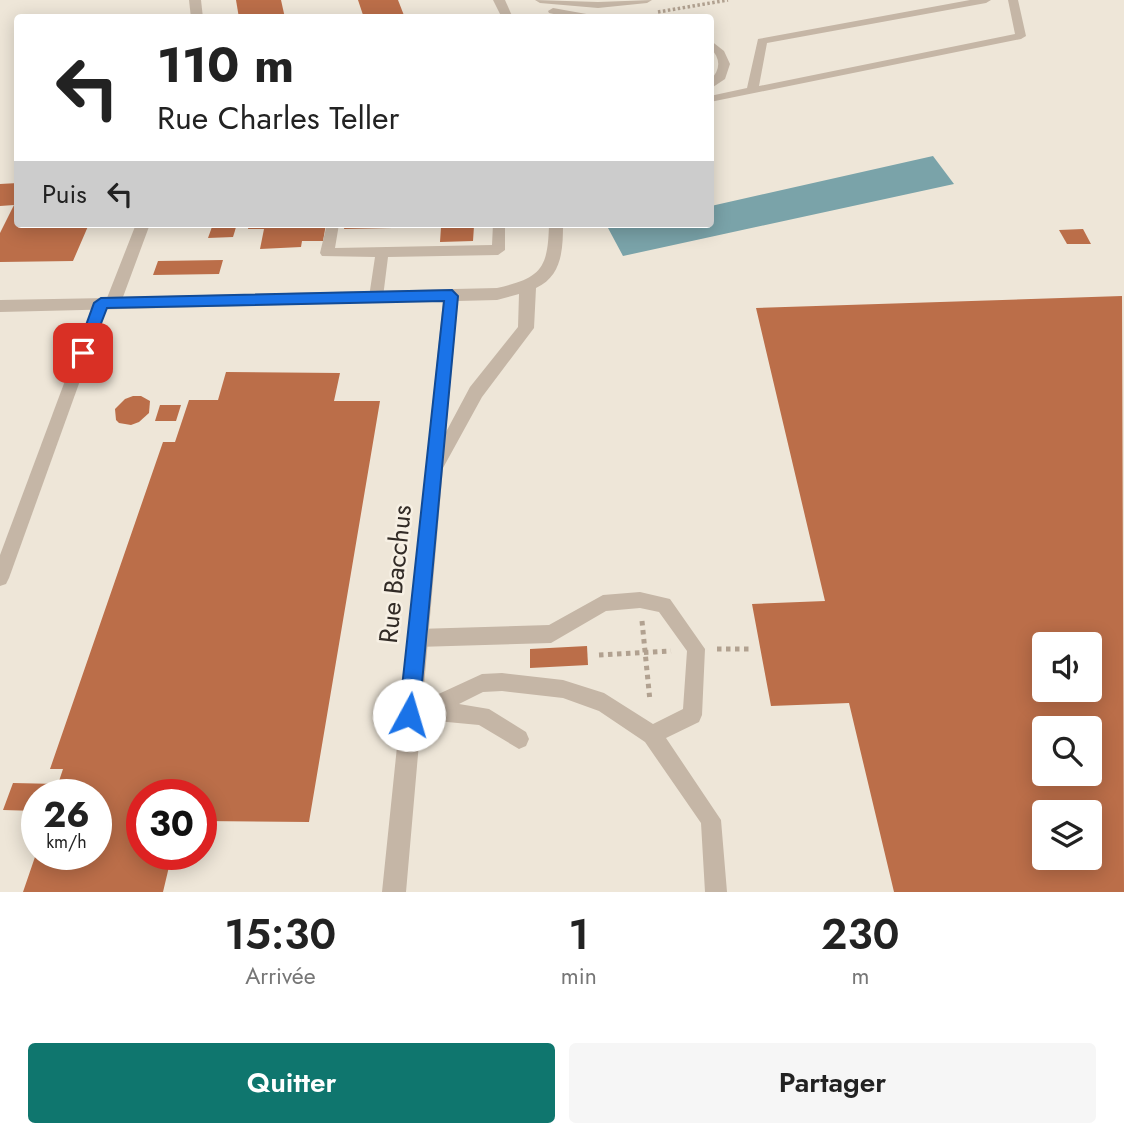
<!DOCTYPE html>
<html lang="fr">
<meta charset="utf-8">
<style>
body{margin:0;font-family:Jost,sans-serif;background:#f6f6f6;color:#222;height:100vh;display:flex;flex-direction:column;font-size:26px;white-space:nowrap}
*{box-sizing:border-box;margin:0}
p{font-size:23px;color:#767676}
.icon{flex:none;width:38px;height:38px;fill:none;stroke:currentColor;stroke-width:2;stroke-linecap:round;stroke-linejoin:round}
.map{position:relative;height:892px;overflow:hidden}
.sheet{display:flex;flex-direction:column;background:#fff;flex:1}
.sheet>*{flex:none}
.hud{position:absolute;left:14px;top:14px;width:700px;height:214px;border-radius:7px;box-shadow:0 4px 18px #0003;background:#fff;color:#222;overflow:hidden}
.buttons{position:absolute;left:1032px;top:632px;display:grid;gap:14px}
.buttons a{display:grid;place-items:center;width:70px;height:70px;border-radius:7px;background:#fff;box-shadow:0 4px 18px #0003;font-size:35px}
.speed{position:absolute;left:21px;top:779px;display:flex;gap:14px;font-size:35px;font-weight:700;text-align:center}
.speed>*{display:grid;place-content:center;width:91px;height:91px;border-radius:50%;background:#fff;box-shadow:0 4px 18px #0003;line-height:1}
.speed small{font-size:18px;font-weight:400}
.speed .limit{border:10px solid #d22;background:#fff;color:#111}
.pin{position:absolute;display:grid;place-items:center;width:60px;height:60px;color:#fff;margin:-30px;border-radius:14px;box-shadow:0 4px 10px #0006}
.me{position:absolute;width:77px;margin:-38px;rotate:6deg;stroke-linejoin:round;filter:drop-shadow(0 0 5px #0008)}
.turn{display:flex;align-items:center;gap:24px;height:147px;padding:0 28px;font-size:32px}
.turn .icon{width:91px;height:91px;stroke-width:2.5}
.turn b{display:block;font-size:49px;line-height:60px}
.then{display:flex;align-items:center;height:66px;padding:0 28px;background:#0003;gap:14px;font-size:26px}
.eta{display:flex;justify-content:space-evenly;align-items:center;height:119px;text-align:center}
.eta b{font-size:42px;font-weight:600;line-height:49px}
.cta{display:flex;gap:14px;margin-top:auto;padding:14px 28px}
.cta a{flex:1;height:80px;border-radius:7px;background:#0f766e;color:#fff;font-size:28px;font-weight:600;line-height:80px;text-align:center}
.cta a+a{background:#f6f6f6;color:#222}
.map>svg:first-child{display:block}
.water{fill:#7aa3a9}
.building{fill:#bb6e49;fill-rule:evenodd}
.lines{fill:none;stroke-linecap:round;stroke-linejoin:round}
.path-far1{stroke:#b1a190;stroke-width:3.5;stroke-dasharray:2.5 2.5;stroke-linecap:butt}
.path{stroke:#b1a190;stroke-width:5;stroke-dasharray:4.5 4.5;stroke-linecap:butt}
.service{fill:#c5b6a6;fill-rule:evenodd}
.minor{fill:#c5b6a6;fill-rule:evenodd}
.route{fill:#1a73e8;stroke:#114b97;stroke-width:2}
.labels{text-anchor:middle;stroke-width:5;stroke-linejoin:round;paint-order:stroke}
.street-label{font-size:26px;fill:#322b26;stroke:#f7f0e4}
</style>
<div class="map">
<svg width="1124" height="892" viewBox="0 0 1124 892">
<rect width="100%" height="100%" fill="#eee6d8"/>
<path class="water" d="M933,156L954,184L623,256L608,228L627,224H710L711,206Z"/>
<g class="building">
<path d="M236,0H281L285,18H239Z"/>
<path d="M358,0H398L405,18H364Z"/>
<path d="M18,183V224H89L73,261L0,262V233L14,205L0,206V184Z"/>
<path d="M213,224H237L233,237L208,238Z"/>
<path d="M249,224H326L323,241H302L301,247L260,249L264,229H248Z"/>
<path d="M345,224H470L474,226L473,241L440,242L441,227L344,229Z"/>
<path d="M1083,229L1091,244H1067L1059,230Z"/>
<path d="M223,260L219,274L153,275L158,261Z"/>
<path d="M1122,296L1124,892H894L849,703L771,706L752,604L825,601L756,308ZM1045,644H1090V690H1045ZM1045,728H1090V774H1045ZM1045,812H1090V858H1045Z"/>
<path d="M226,372L340,373L334,401H380L309,822L201,821V794H142V854H172L163,892H23L36,854H96V794H37V811L3,810L13,783L58,784L63,769H50L163,442H175L189,400H218Z"/>
<path d="M133,396H141L150,401L149,413L139,422L131,425L119,423L116,420L115,409L125,399Z"/>
<path d="M160,405H181L176,421H155Z"/>
<path d="M587,646L588,665L530,668V649Z"/>
</g>
<g class="lines">
<path class="path-far1" d="M658,12L728,0"/>
<g class="path">
<path d="M642,621L650,701"/>
<path d="M717,649H751"/>
<path d="M599,655L671,651"/>
</g>
<g class="service">
<path d="M535,0L598,2L652,0L647,3L598,8L540,3Z"/>
<path d="M970,0H991L986,3L767,43L759,86L1015,34L1008,0H1018L1026,36L1021,39L710,102V96L747,88L758,39Z"/>
<path d="M553,8L592,15L597,18H572L549,13L548,11Z"/>
<path d="M710,40L724,51L730,64L725,79L710,89V80C721,70 721,58 710,48Z"/>
<path d="M327,224H339L335,248L492,245L493,224H505V250L498,255L388,257L383,297L376,302L369,297L375,257L322,256L320,253Z"/>
<path d="M101,298L108,303L9,578L6,584L0,586V555L94,303Z"/>
<path d="M640,592L670,599L705,649L702,715L699,722L666,738L721,820L727,892H705L701,823L645,742L599,711L563,698L502,691L483,692L459,704L489,709L526,732L529,739L526,746L519,749L479,725L426,720L419,717L416,710L419,703L482,674L502,673L563,680L604,693L653,724L683,709L687,651L659,612L640,608L606,611L551,643L417,647L411,644L408,638L411,632L417,629L549,625L603,595Z"/>
</g>
<g class="minor">
<path d="M189,0H201L203,18H191Z"/>
<path d="M493,0H505L513,18H502Z"/>
<path d="M136,224H150L123,297L497,288C541,278 548,269 549,224H563C563,250 562,276 536,288L534,328L482,397L443,468L406,892H382L443,301L0,312V300L107,298ZM519,294L518,327L470,387L446,432L458,301L497,300Z"/>
</g>
</g>
<path class="route" d="M452,290L458,296L419,715L416,722L409,724L402,722L399,715L444,301L107,308L88,357H78L76,353L94,303L101,298Z"/>
<g class="labels">
<g class="street-label">
<text transform="translate(395 574) rotate(-84)" y="9">Rue Bacchus</text>
</g>
</g>
</svg>
<div class="buttons">
<a><svg class="icon" aria-label="sound" viewBox="0 0 24 24"><path d="M4 9h4l5-4v14l-5-4H4zM17 9q2 3 0 6"/></svg></a>
<a><svg class="icon" aria-label="search" viewBox="0 0 24 24"><circle cx="10" cy="10" r="6"/><path d="M15 15l6 6"/></svg></a>
<a><svg class="icon" aria-label="layers" viewBox="0 0 24 24"><path d="M12 4l9 5-9 5-9-5zM3 14l9 5 9-5"/></svg></a>
</div>
<div class="speed"><div>26<small>km/h</small></div><div class="limit">30</div></div>
<div class="pin" style="left:83px;top:353px;background:#d93025"><svg class="icon" aria-label="arrive" viewBox="0 0 24 24"><path d="M6 21V4h12l-3 4 3 4H6"/></svg></div>
<svg class="me" style="left:409px;top:715px" viewBox="-20 -20 40 40"><circle r="19" fill="#fff"/><path d="M0-13L10 11 0 6-10 11z" fill="#1a73e8"/></svg>
<div class="hud">
<div class="turn"><svg class="icon" aria-label="left" viewBox="0 0 24 24"><path d="M17 20v-9H6M10 6l-5 5 5 5"/></svg><div><b>110 m</b>Rue Charles Teller</div></div>
<div class="then">Puis<svg class="icon" aria-label="left" viewBox="0 0 24 24"><path d="M17 20v-9H6M10 6l-5 5 5 5"/></svg></div>
</div>
</div>
<section class="sheet">
<div class="eta">
<div><b>15:30</b><p>Arrivée</p></div>
<div><b>1</b><p>min</p></div>
<div><b>230</b><p>m</p></div>
</div>
<div class="cta"><a>Quitter</a><a>Partager</a></div>
</section>
